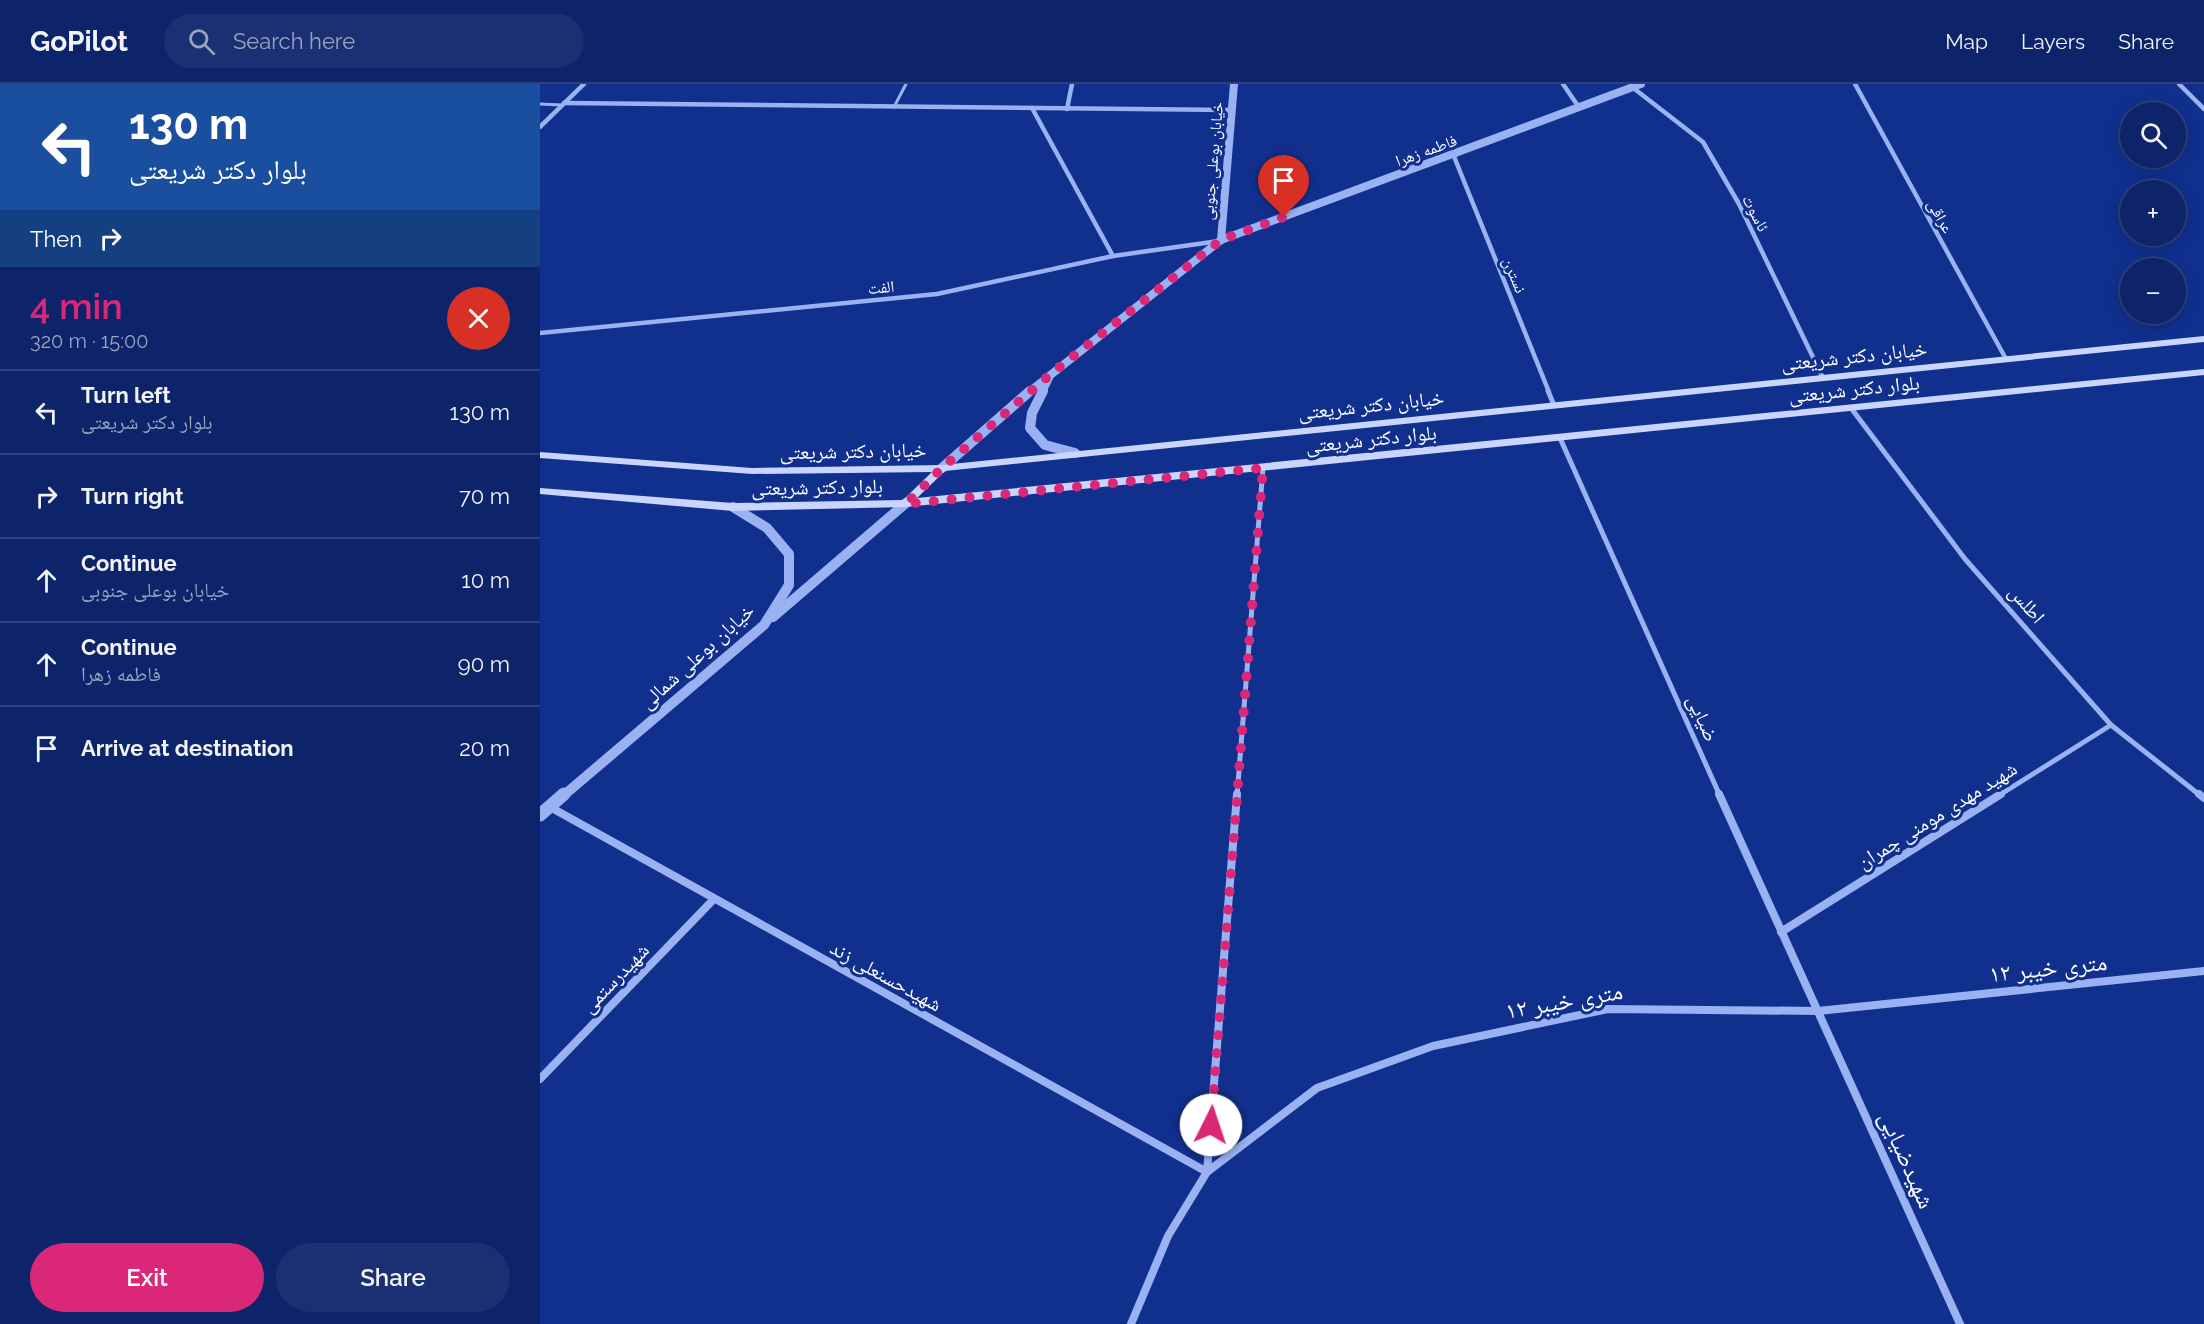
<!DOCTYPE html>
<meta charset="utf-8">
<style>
body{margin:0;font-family:Raleway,"Noto Naskh Arabic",sans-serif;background:#1b3072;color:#f1f3f6;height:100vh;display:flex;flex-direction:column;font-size:22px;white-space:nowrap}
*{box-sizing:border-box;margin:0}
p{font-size:20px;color:#9aa4c1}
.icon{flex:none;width:33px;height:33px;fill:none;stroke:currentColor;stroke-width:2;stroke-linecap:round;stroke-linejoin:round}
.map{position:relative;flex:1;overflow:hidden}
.details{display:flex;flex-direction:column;background:#0d246a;width:540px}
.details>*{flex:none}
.hud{background:#1a4fa0;color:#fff;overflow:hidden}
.tools{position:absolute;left:1580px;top:18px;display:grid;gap:12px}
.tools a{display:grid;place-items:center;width:66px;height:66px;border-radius:50%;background:#0d246a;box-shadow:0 3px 15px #0003,0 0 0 2px #2d417e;font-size:30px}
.pin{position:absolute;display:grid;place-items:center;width:51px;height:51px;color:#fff;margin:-62px -26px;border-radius:50% 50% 50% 0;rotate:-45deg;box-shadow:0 0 6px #0007}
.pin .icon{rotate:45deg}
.me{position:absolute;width:66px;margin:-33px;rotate:4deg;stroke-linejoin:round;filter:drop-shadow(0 0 4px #0008)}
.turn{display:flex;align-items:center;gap:21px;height:126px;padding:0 30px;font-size:27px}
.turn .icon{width:78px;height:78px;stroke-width:2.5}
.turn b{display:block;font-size:42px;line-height:51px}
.then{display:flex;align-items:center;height:57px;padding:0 30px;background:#0003;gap:12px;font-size:22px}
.round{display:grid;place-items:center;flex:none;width:63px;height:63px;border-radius:32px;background:#1b3072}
.summary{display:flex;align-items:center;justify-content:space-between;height:102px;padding:0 30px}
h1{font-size:36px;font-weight:600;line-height:45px;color:#db2777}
.cta{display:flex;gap:12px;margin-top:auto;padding:12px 30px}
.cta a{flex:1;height:69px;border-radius:36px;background:#db2777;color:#fff;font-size:24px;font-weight:600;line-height:69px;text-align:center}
.cta a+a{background:#1b3072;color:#f1f3f6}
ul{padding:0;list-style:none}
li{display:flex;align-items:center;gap:18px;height:84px;padding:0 30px;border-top:2px solid #2d417e}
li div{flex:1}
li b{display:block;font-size:22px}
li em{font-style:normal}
header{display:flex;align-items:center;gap:36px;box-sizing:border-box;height:84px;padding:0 30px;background:#0d246a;border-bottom:2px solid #2d417e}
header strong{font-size:28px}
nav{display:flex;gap:33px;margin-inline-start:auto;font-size:21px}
.search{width:420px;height:54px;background:#1b3072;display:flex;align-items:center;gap:15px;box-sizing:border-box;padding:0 21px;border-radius:33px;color:#9aa4c1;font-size:22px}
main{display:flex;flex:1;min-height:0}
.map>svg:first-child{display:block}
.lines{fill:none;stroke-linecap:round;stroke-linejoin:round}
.service{stroke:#9ab1f2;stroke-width:3}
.minor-far2{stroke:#9ab1f2;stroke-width:4.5}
.minor-far1{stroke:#9ab1f2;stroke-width:5}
.minor{stroke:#9ab1f2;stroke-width:8}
.tertiary-far2{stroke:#9ab1f2;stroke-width:8}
.tertiary-far1{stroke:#9ab1f2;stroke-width:10}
.tertiary{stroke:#9ab1f2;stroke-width:13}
.secondary{fill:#c9d5fc;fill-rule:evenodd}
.route{stroke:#db2777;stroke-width:10;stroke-dasharray:0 18}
.labels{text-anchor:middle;stroke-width:6;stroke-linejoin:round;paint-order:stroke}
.far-street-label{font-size:16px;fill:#fff;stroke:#11308e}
.street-label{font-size:20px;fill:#fff;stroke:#11308e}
.near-street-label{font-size:24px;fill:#fff;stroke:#11308e}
</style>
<header>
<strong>GoPilot</strong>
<div class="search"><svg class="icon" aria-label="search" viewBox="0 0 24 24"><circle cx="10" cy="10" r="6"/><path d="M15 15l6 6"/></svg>Search here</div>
<nav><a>Map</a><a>Layers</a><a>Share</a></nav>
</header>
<main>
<section class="details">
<div class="hud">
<div class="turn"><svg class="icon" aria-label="left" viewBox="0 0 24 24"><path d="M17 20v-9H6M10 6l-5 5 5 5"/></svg><div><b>130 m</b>بلوار دکتر شریعتی</div></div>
<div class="then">Then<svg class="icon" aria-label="right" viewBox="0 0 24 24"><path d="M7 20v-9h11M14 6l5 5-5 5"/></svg></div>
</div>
<div class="summary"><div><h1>4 min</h1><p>320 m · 15:00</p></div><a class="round" style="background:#d93025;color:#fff"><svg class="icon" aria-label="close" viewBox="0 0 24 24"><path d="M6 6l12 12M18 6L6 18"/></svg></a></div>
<ul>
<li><svg class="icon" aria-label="left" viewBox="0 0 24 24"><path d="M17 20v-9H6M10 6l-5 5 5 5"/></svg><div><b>Turn left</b><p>بلوار دکتر شریعتی</p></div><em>130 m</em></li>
<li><svg class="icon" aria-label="right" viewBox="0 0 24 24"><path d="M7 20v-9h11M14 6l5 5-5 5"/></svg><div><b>Turn right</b></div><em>70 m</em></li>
<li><svg class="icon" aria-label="ahead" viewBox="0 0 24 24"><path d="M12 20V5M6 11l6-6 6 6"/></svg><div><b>Continue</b><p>خیابان بوعلی جنوبی</p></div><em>10 m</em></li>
<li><svg class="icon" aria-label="ahead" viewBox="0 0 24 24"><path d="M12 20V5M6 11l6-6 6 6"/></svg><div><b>Continue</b><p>فاطمه زهرا</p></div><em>90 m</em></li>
<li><svg class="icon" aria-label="arrive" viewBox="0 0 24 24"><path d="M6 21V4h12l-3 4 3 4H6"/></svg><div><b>Arrive at destination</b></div><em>20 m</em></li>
</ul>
<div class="cta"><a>Exit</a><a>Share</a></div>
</section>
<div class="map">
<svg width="1664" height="1240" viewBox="0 0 1664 1240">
<rect width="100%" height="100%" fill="#11308e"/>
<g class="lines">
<g class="service">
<path d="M0,20L22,21"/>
<path d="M354,23L366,0"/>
</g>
<g class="minor-far2">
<path d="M1023,0L1038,22"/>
<path d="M1315,0L1466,275"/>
<path d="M1639,0L1664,25"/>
<path d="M1092,3L1163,58L1199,120L1283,294"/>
<path d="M24,19L690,26"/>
<path d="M492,24L573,172"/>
<path d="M527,25L532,0"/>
<path d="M0,43L44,0"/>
<path d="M913,70L1009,308"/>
<path d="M0,249L397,210L573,172L679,157"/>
</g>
<g class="minor-far1">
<path d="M1008,307L1014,321"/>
<path d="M1311,324L1425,475L1571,641L1661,712"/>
<path d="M1020,354L1180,712"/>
<path d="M697,712L723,384"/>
<path d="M1458,712L1571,641"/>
</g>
<g class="minor">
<path d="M1179,710L1420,1240"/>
<path d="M1659,710L1664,714"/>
<path d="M10,723L667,1088L697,710"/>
<path d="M1241,848L1461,710"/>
<path d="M0,995L173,816"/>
<path d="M591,1240L628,1152L667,1088L777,1004L893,962L1068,925L1278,927L1664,887"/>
</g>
<g class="tertiary-far2">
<path d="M681,156L1101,0"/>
<path d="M489,308L681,156L694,0"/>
<path d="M502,308L509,294"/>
</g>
<g class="tertiary-far1">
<path d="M503,307L492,329L490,344L505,361L535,369"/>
<path d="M402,384L490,307"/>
<path d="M233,533L366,419"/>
<path d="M23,712L224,541L249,501V470L227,444L193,423"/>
</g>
<path class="tertiary" d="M0,731L24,710"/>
<path class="secondary" d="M1664,252V258L405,387L377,414L1664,285V291L366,423L193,427L0,410V404L193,419L363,416L392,388L212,390L0,374V368L212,384L402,381Z"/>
</g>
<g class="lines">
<path class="route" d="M671,1041L723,384L366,420L402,384L512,289L681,156L744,133"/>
</g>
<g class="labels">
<g class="far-street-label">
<text transform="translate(886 66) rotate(-20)" y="6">فاطمه زهرا</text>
<text transform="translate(672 77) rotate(-85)" y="6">خیابان بوعلی جنوبی</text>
<text transform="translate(1216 129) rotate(63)" y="6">ئاسوت</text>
<text transform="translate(1401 132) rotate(61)" y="6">عراقی</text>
<text transform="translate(975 191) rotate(68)" y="6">نسترن</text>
<text transform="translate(341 203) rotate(-6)" y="6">الفت</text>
</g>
<g class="street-label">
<text transform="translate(1314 272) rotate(-6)" y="7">خیابان دکتر شریعتی</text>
<text transform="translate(1314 305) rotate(-6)" y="7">بلوار دکتر شریعتی</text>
<text transform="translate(831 321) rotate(-6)" y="7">خیابان دکتر شریعتی</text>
<text transform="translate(831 355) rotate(-6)" y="7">بلوار دکتر شریعتی</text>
<text transform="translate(313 367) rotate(-1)" y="7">خیابان دکتر شریعتی</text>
<text transform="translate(277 403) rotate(-1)" y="7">بلوار دکتر شریعتی</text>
<text transform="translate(1487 520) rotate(49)" y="7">اطلس</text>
<text transform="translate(157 572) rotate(-42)" y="7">خیابان بوعلی شمالی</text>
<text transform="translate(1163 634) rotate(66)" y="7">ضیایی</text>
<text transform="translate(1397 731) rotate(-32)" y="7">شهید مهدی مومنی چمران</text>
<text transform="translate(346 892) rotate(29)" y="7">شهیدحسنعلی زند</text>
<text transform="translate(75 894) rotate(-46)" y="7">شهیدرستمی</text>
</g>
<g class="near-street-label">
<text transform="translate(1508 884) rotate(-6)" y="8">۱۲ متری خیبر</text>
<text transform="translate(1024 917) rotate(-10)" y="8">۱۲ متری خیبر</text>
<text transform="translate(1367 1076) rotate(66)" y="8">شهیدضیایی</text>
</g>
</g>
</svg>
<div class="tools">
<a><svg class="icon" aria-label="search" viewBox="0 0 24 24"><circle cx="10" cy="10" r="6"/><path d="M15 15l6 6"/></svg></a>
<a>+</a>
<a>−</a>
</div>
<div class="pin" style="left:744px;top:133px;background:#d93025"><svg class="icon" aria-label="arrive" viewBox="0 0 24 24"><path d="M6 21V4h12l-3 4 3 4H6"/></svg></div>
<svg class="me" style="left:671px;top:1041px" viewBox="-20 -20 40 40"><circle r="19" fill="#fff"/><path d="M0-13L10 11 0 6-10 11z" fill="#db2777"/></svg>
</div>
</main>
